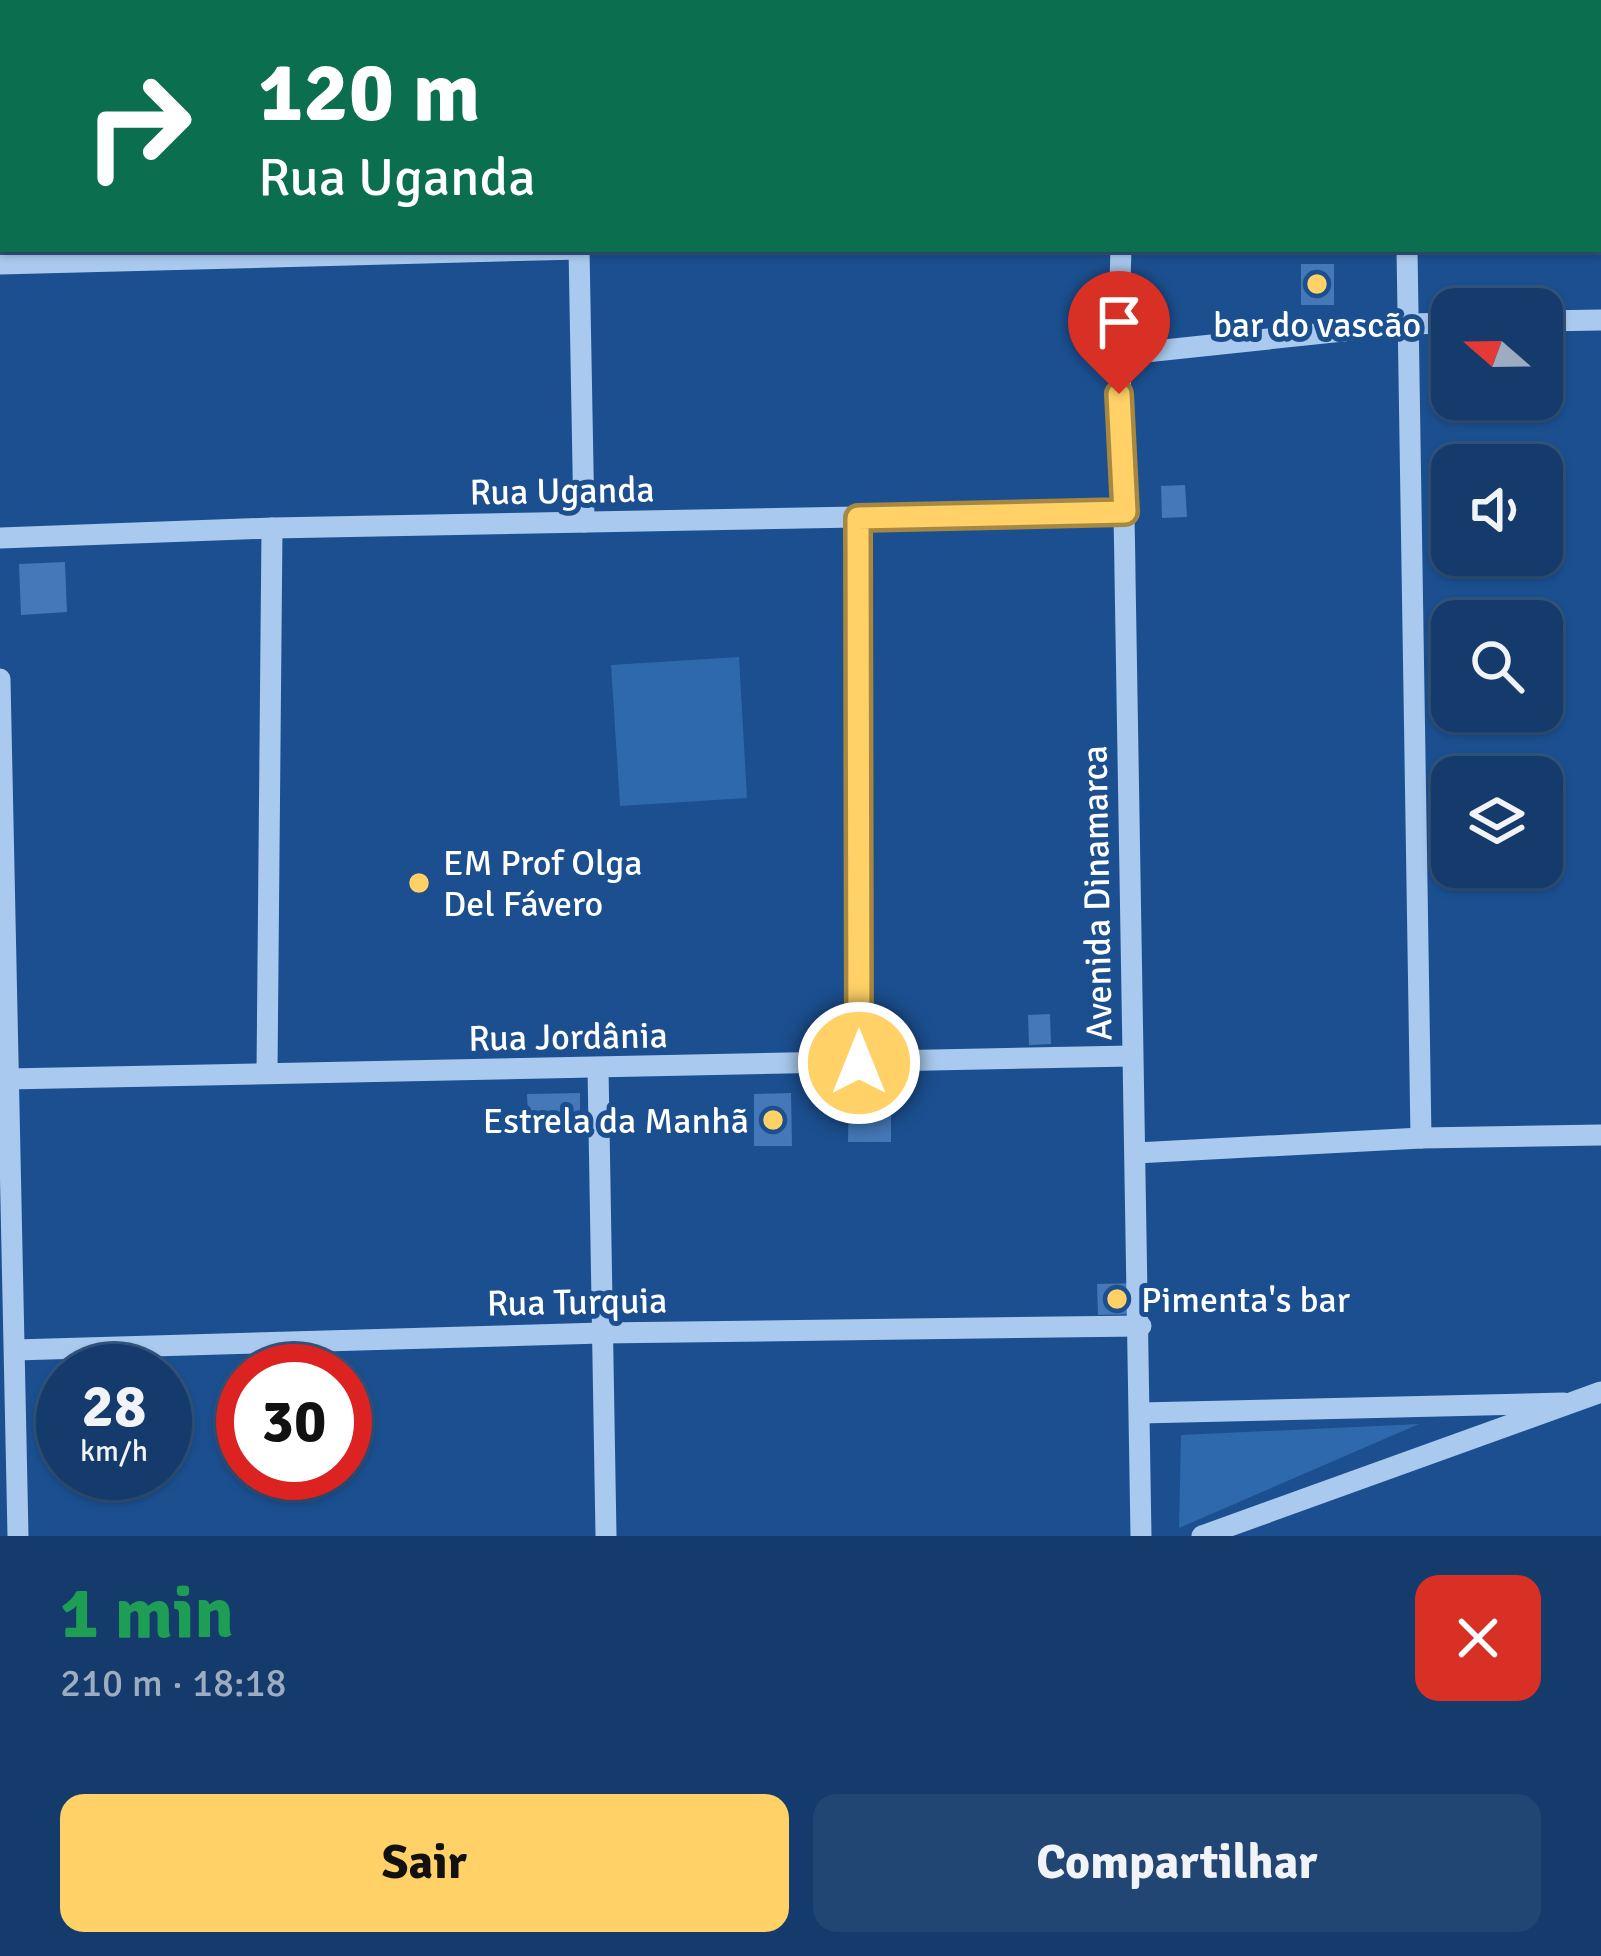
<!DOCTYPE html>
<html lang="pt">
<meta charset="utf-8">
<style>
body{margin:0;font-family:Signika,sans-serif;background:#214673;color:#f1f3f6;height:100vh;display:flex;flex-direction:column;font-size:45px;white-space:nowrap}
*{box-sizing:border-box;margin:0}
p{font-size:39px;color:#9dadc1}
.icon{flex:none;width:66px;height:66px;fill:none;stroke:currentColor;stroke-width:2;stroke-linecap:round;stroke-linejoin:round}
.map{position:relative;height:1536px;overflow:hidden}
.sheet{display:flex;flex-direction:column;background:#143b6b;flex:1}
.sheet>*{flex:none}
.hud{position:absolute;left:0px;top:0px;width:1602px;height:252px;box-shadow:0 3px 9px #0004,0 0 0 3px #33557e;background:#0b6e4f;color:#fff;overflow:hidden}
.needle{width:78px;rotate:290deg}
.tools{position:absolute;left:1431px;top:288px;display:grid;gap:24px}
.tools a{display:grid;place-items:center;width:132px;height:132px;border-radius:24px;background:#143b6b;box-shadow:0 3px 9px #0004,0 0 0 3px #33557e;font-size:60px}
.speed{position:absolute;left:36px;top:1344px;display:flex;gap:24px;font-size:60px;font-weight:700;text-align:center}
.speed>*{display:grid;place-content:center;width:156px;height:156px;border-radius:50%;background:#143b6b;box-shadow:0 3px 9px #0004,0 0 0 3px #33557e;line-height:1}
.speed small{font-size:30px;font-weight:400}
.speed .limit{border:18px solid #d22;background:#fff;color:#111}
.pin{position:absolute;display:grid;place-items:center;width:102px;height:102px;color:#fff;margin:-123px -51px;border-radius:50% 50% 50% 0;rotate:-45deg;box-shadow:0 0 12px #0007}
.pin .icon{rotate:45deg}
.me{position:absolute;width:132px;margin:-66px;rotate:0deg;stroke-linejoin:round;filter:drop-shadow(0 0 9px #0008)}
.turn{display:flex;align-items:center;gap:42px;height:252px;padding:0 60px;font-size:54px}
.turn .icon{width:156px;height:156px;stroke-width:2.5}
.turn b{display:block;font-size:84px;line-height:102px}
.round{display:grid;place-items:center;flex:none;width:126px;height:126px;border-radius:24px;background:#214673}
.headline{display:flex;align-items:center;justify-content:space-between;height:204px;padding:0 60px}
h1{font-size:72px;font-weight:800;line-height:90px;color:#1e9e55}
.button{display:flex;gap:24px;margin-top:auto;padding:24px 60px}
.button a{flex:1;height:138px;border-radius:24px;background:#ffd166;color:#111;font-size:48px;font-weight:800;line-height:138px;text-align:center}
.button a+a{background:#214673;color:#f1f3f6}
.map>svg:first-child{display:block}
.green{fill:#2e69ad}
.building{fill:#4478b7}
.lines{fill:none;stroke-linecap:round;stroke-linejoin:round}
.minor{stroke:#a9c9ee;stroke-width:21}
.route-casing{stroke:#a68842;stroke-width:30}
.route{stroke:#ffd166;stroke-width:21}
.poi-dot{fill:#ffd166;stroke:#1b4f8f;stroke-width:4.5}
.labels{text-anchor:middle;stroke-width:10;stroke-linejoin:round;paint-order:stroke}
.poi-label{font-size:36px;fill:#fff;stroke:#1b4f8f;text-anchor:start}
.street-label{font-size:36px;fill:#fff;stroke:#1b4f8f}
</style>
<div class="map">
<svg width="1601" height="1536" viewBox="0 0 1601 1536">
<rect width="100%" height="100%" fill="#1b4f8f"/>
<g class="green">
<path d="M739,657L747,798L620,806L611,665Z"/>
<path d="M1419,1424L1179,1528L1181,1435Z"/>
</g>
<g class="building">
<rect x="1301" y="264" width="33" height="41"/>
<path d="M1484,399H1523V421L1484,422Z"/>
<path d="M1185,485L1187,517L1162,518L1161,486Z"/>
<path d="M65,562L67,612L21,615L19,564Z"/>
<path d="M1050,1014L1051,1044L1029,1045L1028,1015Z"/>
<path d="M849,1090L891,1091V1142H848Z"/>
<path d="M580,1093V1116L528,1117L527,1094Z"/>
<path d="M791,1093L792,1146H754V1094Z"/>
<path d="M1137,1283V1314L1098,1315L1097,1284Z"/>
</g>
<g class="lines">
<g class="minor">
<path d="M572,0V3"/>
<path d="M1120,0V3"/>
<path d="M1399,0V3"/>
<path d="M579,249L584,522"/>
<path d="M1121,249C1117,358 1124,466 1125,575C1128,896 1138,1216 1141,1536"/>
<path d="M1407,249L1421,1138"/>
<path d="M0,264L580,249"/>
<path d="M1542,321L1601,320"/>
<path d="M1117,355L1410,324L1452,323"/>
<path d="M858,518L859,1063"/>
<path d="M0,538L272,528L1125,512"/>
<path d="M0,679L18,1536"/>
<path d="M598,1068L606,1536"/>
<path d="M267,1073L272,528"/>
<path d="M7,1079L1131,1056"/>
<path d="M1136,1153L1421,1138L1601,1135"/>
<path d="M15,1350L601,1333L1141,1326"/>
<path d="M1140,1413L1564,1403"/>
<path d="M1202,1536L1601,1392"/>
</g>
</g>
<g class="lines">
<g class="route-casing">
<path id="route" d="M859,1063L858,518L1125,512L1119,394"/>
</g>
<use href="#route" class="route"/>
</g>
<g class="poi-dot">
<circle cx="1317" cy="284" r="12"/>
<circle cx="419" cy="883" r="12"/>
<circle cx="773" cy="1120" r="12"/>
<circle cx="1117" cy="1299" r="12"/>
</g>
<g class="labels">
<g class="poi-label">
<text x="1317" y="337" text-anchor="middle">bar do vascão</text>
<text x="443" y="875">EM Prof Olga<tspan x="443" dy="41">Del Fávero</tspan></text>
<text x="749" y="1133" text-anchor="end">Estrela da Manhã</text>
<text x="1141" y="1312">Pimenta's bar</text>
</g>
<g class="street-label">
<text transform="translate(562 490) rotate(-1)" y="13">Rua Uganda</text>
<text transform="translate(1096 893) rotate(-91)" y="13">Avenida Dinamarca</text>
<text transform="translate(568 1036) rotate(-1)" y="13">Rua Jordânia</text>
<text transform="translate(577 1301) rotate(-1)" y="13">Rua Turquia</text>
</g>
</g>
</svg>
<div class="tools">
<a><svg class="needle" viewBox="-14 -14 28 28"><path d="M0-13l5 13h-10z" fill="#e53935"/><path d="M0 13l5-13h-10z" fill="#9dadc1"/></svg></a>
<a><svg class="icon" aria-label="sound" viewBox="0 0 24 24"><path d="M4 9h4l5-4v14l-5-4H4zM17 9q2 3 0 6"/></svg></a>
<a><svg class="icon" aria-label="search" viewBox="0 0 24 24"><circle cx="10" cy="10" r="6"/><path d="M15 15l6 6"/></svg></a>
<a><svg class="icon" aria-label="layers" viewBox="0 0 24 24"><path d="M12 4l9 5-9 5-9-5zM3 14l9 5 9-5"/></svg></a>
</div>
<div class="speed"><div>28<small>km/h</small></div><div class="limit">30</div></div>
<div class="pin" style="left:1119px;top:394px;background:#d93025"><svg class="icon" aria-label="arrive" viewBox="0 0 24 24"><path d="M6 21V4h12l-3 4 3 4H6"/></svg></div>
<svg class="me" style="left:859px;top:1063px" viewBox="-20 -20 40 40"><circle r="17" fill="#ffd166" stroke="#fff" stroke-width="3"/><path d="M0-11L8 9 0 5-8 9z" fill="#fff"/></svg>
<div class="hud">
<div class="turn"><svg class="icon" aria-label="right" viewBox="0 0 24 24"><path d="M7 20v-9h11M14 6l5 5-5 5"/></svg><div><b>120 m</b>Rua Uganda</div></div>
</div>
</div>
<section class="sheet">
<div class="headline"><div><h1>1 min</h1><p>210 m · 18:18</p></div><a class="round" style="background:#d93025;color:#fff"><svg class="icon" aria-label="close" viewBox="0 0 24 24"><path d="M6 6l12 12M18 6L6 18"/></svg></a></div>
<div class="button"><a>Sair</a><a>Compartilhar</a></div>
</section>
